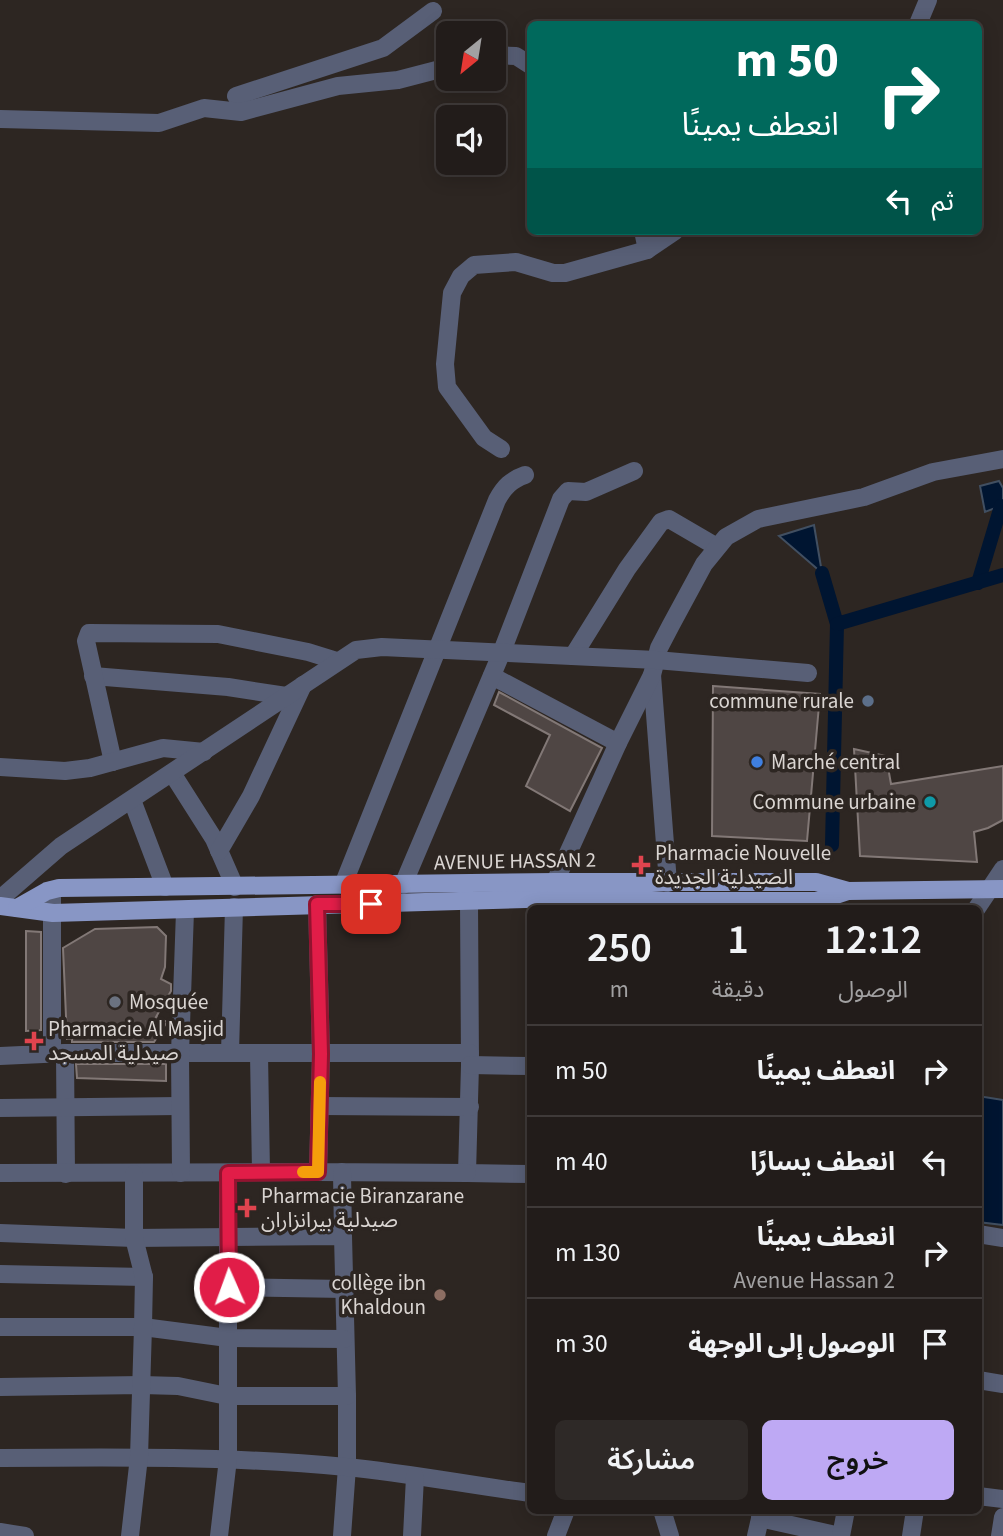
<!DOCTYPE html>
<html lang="ar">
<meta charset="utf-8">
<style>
body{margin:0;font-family:"Source Sans 3","Noto Sans Arabic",sans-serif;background:#2e2927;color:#f1f3f6;direction:rtl;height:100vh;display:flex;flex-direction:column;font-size:26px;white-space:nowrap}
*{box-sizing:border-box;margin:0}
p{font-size:23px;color:#a2a1a2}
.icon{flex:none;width:38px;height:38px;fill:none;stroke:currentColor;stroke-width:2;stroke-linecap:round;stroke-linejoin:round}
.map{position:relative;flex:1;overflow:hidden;direction:ltr}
.details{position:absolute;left:527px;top:905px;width:455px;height:609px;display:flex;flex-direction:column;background:#221c1a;border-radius:10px;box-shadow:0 4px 18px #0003,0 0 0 2px #3f3a39;direction:rtl}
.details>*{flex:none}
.banner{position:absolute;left:527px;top:21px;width:455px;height:214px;border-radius:10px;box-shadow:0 4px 18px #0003,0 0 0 2px #3f3a39;direction:rtl;background:#00695c;color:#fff;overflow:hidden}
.needle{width:46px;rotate:210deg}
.fabs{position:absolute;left:436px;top:21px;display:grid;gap:14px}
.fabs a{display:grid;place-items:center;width:70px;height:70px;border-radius:10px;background:#221c1a;box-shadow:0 4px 18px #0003,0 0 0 2px #3f3a39;font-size:35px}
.pin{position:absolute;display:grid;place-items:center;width:60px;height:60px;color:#fff;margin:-30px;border-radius:14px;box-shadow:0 4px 10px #0006}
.me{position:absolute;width:77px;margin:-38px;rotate:358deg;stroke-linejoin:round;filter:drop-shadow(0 0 5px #0008)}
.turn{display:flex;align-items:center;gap:24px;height:147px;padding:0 28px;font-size:32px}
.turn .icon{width:91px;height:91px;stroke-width:2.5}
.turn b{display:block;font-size:49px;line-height:60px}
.then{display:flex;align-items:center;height:66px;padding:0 28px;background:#0003;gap:14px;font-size:26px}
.eta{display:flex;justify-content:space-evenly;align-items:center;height:119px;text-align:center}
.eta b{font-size:42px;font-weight:600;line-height:49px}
.cta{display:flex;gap:14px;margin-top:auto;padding:14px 28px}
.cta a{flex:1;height:80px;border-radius:10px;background:#bea9f4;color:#111;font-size:28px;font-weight:600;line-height:80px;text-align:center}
.cta a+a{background:#2e2927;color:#f1f3f6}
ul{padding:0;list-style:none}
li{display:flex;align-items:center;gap:21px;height:91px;padding:0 28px;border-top:2px solid #3f3a39}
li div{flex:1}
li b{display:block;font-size:26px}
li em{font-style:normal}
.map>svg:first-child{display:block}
.water{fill:#001531;stroke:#414f61;stroke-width:2}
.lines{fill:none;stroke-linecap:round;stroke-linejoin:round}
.canal{stroke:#001531;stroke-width:14}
.building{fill:#4f4644;stroke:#827876;stroke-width:2}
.minor{stroke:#585f76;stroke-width:18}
.major{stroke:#8896c5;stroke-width:18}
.route-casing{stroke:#92132f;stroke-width:18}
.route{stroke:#e11d48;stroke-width:12}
.slow{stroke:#f59e0b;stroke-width:12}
.service-dot{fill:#5c6f8a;stroke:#2d2622;stroke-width:2.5}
.shop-dot{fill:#3f7fe0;stroke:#2d2622;stroke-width:2.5}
.culture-dot{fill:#0f9aa8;stroke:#2d2622;stroke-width:2.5}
.health-dot{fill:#e0444e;stroke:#2d2622;stroke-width:2.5}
.worship-dot{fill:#6b7280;stroke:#2d2622;stroke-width:2.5}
.education-dot{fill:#8d6e63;stroke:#2d2622;stroke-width:2.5}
.labels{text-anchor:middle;stroke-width:7;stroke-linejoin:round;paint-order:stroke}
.poi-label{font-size:21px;fill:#dad5d2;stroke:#2d2622;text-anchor:start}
.street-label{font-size:21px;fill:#dad5d2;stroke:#2d2622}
</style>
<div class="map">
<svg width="1003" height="1536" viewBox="0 0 1003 1536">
<rect width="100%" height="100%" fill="#2d2622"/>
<g class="water">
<path d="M999,481L1003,488V505L985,512L980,486Z"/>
<path d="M814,525L822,573L779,536Z"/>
<path d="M978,1096L1003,1100V1225L978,1222Z"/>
</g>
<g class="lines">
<g class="canal">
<path d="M822,573L837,624L832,845"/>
<path d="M978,583L1001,506"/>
<path d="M837,624L1003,575"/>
</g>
</g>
<g class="building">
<path d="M713,686L820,694L807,841L712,836Z"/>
<path d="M499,692L602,748L570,811L526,786L550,735L494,705Z"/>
<path d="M854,749L886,756L891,784L1003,766V820L988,828L974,832L977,862L860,856Z"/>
<path d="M157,927L166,936L165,967L161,979L171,984V991L156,1017L167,1022L154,1042H72V1039H67L63,948L95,929Z"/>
<path d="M26,931L41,932V1030L26,1031Z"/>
<path d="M76,1064H166V1081L77,1078Z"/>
</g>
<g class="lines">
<g class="minor">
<path d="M918,24L928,0"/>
<path d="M494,55L516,56L530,65"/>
<path d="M236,96L383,48L433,11"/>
<path d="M0,119L159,123L204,108L241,112L338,86L398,80L448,67"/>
<path d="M643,231L647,250"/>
<path d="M501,449L484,438L447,387L445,364L452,293L461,276L474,265L516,262L553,273H565L647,250L675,231"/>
<path d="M573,656L627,569L661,522L669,519L717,547"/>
<path d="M652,675L668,883"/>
<path d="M93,676L228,687L286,696"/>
<path d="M492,676L618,743"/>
<path d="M113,762L86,641L89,633L218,634L308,652L337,661"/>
<path d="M0,767L65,771L90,768L163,748L204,752"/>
<path d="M172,773L214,839L235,887"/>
<path d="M132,800L165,887"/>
<path d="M219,851L251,796L303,685"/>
<path d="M555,882L618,743L652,675L659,648L671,625L704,564L726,537L758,519L864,497L933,472L1003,459"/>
<path d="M343,885L497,500C504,487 511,480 525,475"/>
<path d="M403,885L501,654L561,499L568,491L586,492L634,471"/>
<path d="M52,890V1054"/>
<path d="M0,899L61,846L356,650L382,647L656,660L808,673"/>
<path d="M469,902L470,1065L467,1173L530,1174"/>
<path d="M317,904L321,1054L318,1172L467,1173"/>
<path d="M977,908L1003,869"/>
<path d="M65,1053L66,1174"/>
<path d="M230,1053L234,907"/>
<path d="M259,1054L261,1172"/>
<path d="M0,1056L65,1053H470"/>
<path d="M470,1065L530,1066"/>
<path d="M320,1106L470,1107"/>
<path d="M0,1108L180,1106"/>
<path d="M342,1172L343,1236"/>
<path d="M0,1173L318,1172"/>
<path d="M181,1173L180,1053L185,911"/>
<path d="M0,1233L134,1238L343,1236L347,1396V1467L342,1536"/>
<path d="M978,1234L1003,1238"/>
<path d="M0,1274L144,1277"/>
<path d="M229,1287L345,1289"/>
<path d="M0,1327H143L228,1338L344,1339"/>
<path d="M978,1380L1003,1384"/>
<path d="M0,1387L142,1385L178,1386L227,1396H347"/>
<path d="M0,1458C115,1457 231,1456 346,1467C407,1473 469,1485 530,1493"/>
<path d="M978,1496L1003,1499"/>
<path d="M662,1510L670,1536"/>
<path d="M760,1518L840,1536"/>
<path d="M0,1532L25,1536"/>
<path d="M130,1536L139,1457L143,1327L144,1277L134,1238V1174"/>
<path d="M219,1536L228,1459V1173"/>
<path d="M412,1536L415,1477"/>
<path d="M556,1536L566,1510"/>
<path d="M756,1536L762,1510"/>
<path d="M841,1536L846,1510"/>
<path d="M911,1536L915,1510"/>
<path d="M1000,1536L1003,1517"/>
</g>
<g class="major">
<path d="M0,906L53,913L596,897L670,901H818L848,891"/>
<path d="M17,908L47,891L59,888L555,882H816L848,891L1003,889"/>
</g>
</g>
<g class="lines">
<g class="route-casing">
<path id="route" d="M229,1287L228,1173L318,1172L321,1054L317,904H371"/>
</g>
<use href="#route" class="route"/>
<path class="slow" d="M303,1172H318L320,1082"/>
</g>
<circle class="service-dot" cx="868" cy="701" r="7"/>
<circle class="shop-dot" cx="757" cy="762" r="7"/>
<circle class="culture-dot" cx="930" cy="802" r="7"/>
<g class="health-dot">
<path d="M637.5 854.5h7v7h7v7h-7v7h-7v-7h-7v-7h7z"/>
<path d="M30.5 1030.5h7v7h7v7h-7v7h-7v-7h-7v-7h7z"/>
<path d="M243.5 1197.5h7v7h7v7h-7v7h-7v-7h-7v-7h7z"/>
</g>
<circle class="worship-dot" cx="115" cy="1002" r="7"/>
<circle class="education-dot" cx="440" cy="1295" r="7"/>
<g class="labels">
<g class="poi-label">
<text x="854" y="708" text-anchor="end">commune rurale</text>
<text x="771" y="769">Marché central</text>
<text x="916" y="809" text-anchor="end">Commune urbaine</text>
<text x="655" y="860">Pharmacie Nouvelle<tspan x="655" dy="24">الصيدلية الجديدة</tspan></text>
<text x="129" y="1009">Mosquée</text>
<text x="48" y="1036">Pharmacie Al Masjid<tspan x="48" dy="24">صيدلية المسجد</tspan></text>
<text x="261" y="1203">Pharmacie Biranzarane<tspan x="261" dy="24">صيدلية بيرانزاران</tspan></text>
<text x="426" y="1290" text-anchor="end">collège ibn<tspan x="426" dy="24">Khaldoun</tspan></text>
</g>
<g class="street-label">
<text transform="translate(515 861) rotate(-1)" y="7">AVENUE HASSAN 2</text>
</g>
</g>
</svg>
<div class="fabs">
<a><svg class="needle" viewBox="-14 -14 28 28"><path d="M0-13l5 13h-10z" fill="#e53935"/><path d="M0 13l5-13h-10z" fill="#a2a1a2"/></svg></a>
<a><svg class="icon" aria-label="sound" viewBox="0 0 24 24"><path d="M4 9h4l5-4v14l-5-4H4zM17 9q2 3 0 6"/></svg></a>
</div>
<div class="pin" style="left:371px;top:904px;background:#d93025"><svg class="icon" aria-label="arrive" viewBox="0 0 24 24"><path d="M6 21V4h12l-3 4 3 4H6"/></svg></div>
<svg class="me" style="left:229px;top:1287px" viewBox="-20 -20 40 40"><circle r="17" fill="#e11d48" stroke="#fff" stroke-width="3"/><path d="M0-11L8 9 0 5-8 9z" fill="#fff"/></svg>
<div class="banner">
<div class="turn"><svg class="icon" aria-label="right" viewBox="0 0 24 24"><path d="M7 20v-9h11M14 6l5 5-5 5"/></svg><div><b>50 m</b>انعطف يمينًا</div></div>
<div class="then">ثم<svg class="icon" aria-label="left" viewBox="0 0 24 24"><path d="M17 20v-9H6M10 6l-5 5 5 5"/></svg></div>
</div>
<section class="details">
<div class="eta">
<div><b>12:12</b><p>الوصول</p></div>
<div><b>1</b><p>دقيقة</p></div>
<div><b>250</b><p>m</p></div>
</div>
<ul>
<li><svg class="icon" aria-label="right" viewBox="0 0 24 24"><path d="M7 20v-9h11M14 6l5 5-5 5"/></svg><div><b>انعطف يمينًا</b></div><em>50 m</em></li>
<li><svg class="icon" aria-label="left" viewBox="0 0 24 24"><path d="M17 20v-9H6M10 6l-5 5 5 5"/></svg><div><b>انعطف يسارًا</b></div><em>40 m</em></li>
<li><svg class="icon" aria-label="right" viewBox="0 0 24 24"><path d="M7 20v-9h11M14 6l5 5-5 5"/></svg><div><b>انعطف يمينًا</b><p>Avenue Hassan 2</p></div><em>130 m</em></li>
<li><svg class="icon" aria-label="arrive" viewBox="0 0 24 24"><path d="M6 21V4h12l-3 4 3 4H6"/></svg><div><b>الوصول إلى الوجهة</b></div><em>30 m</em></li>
</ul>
<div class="cta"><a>خروج</a><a>مشاركة</a></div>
</section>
</div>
